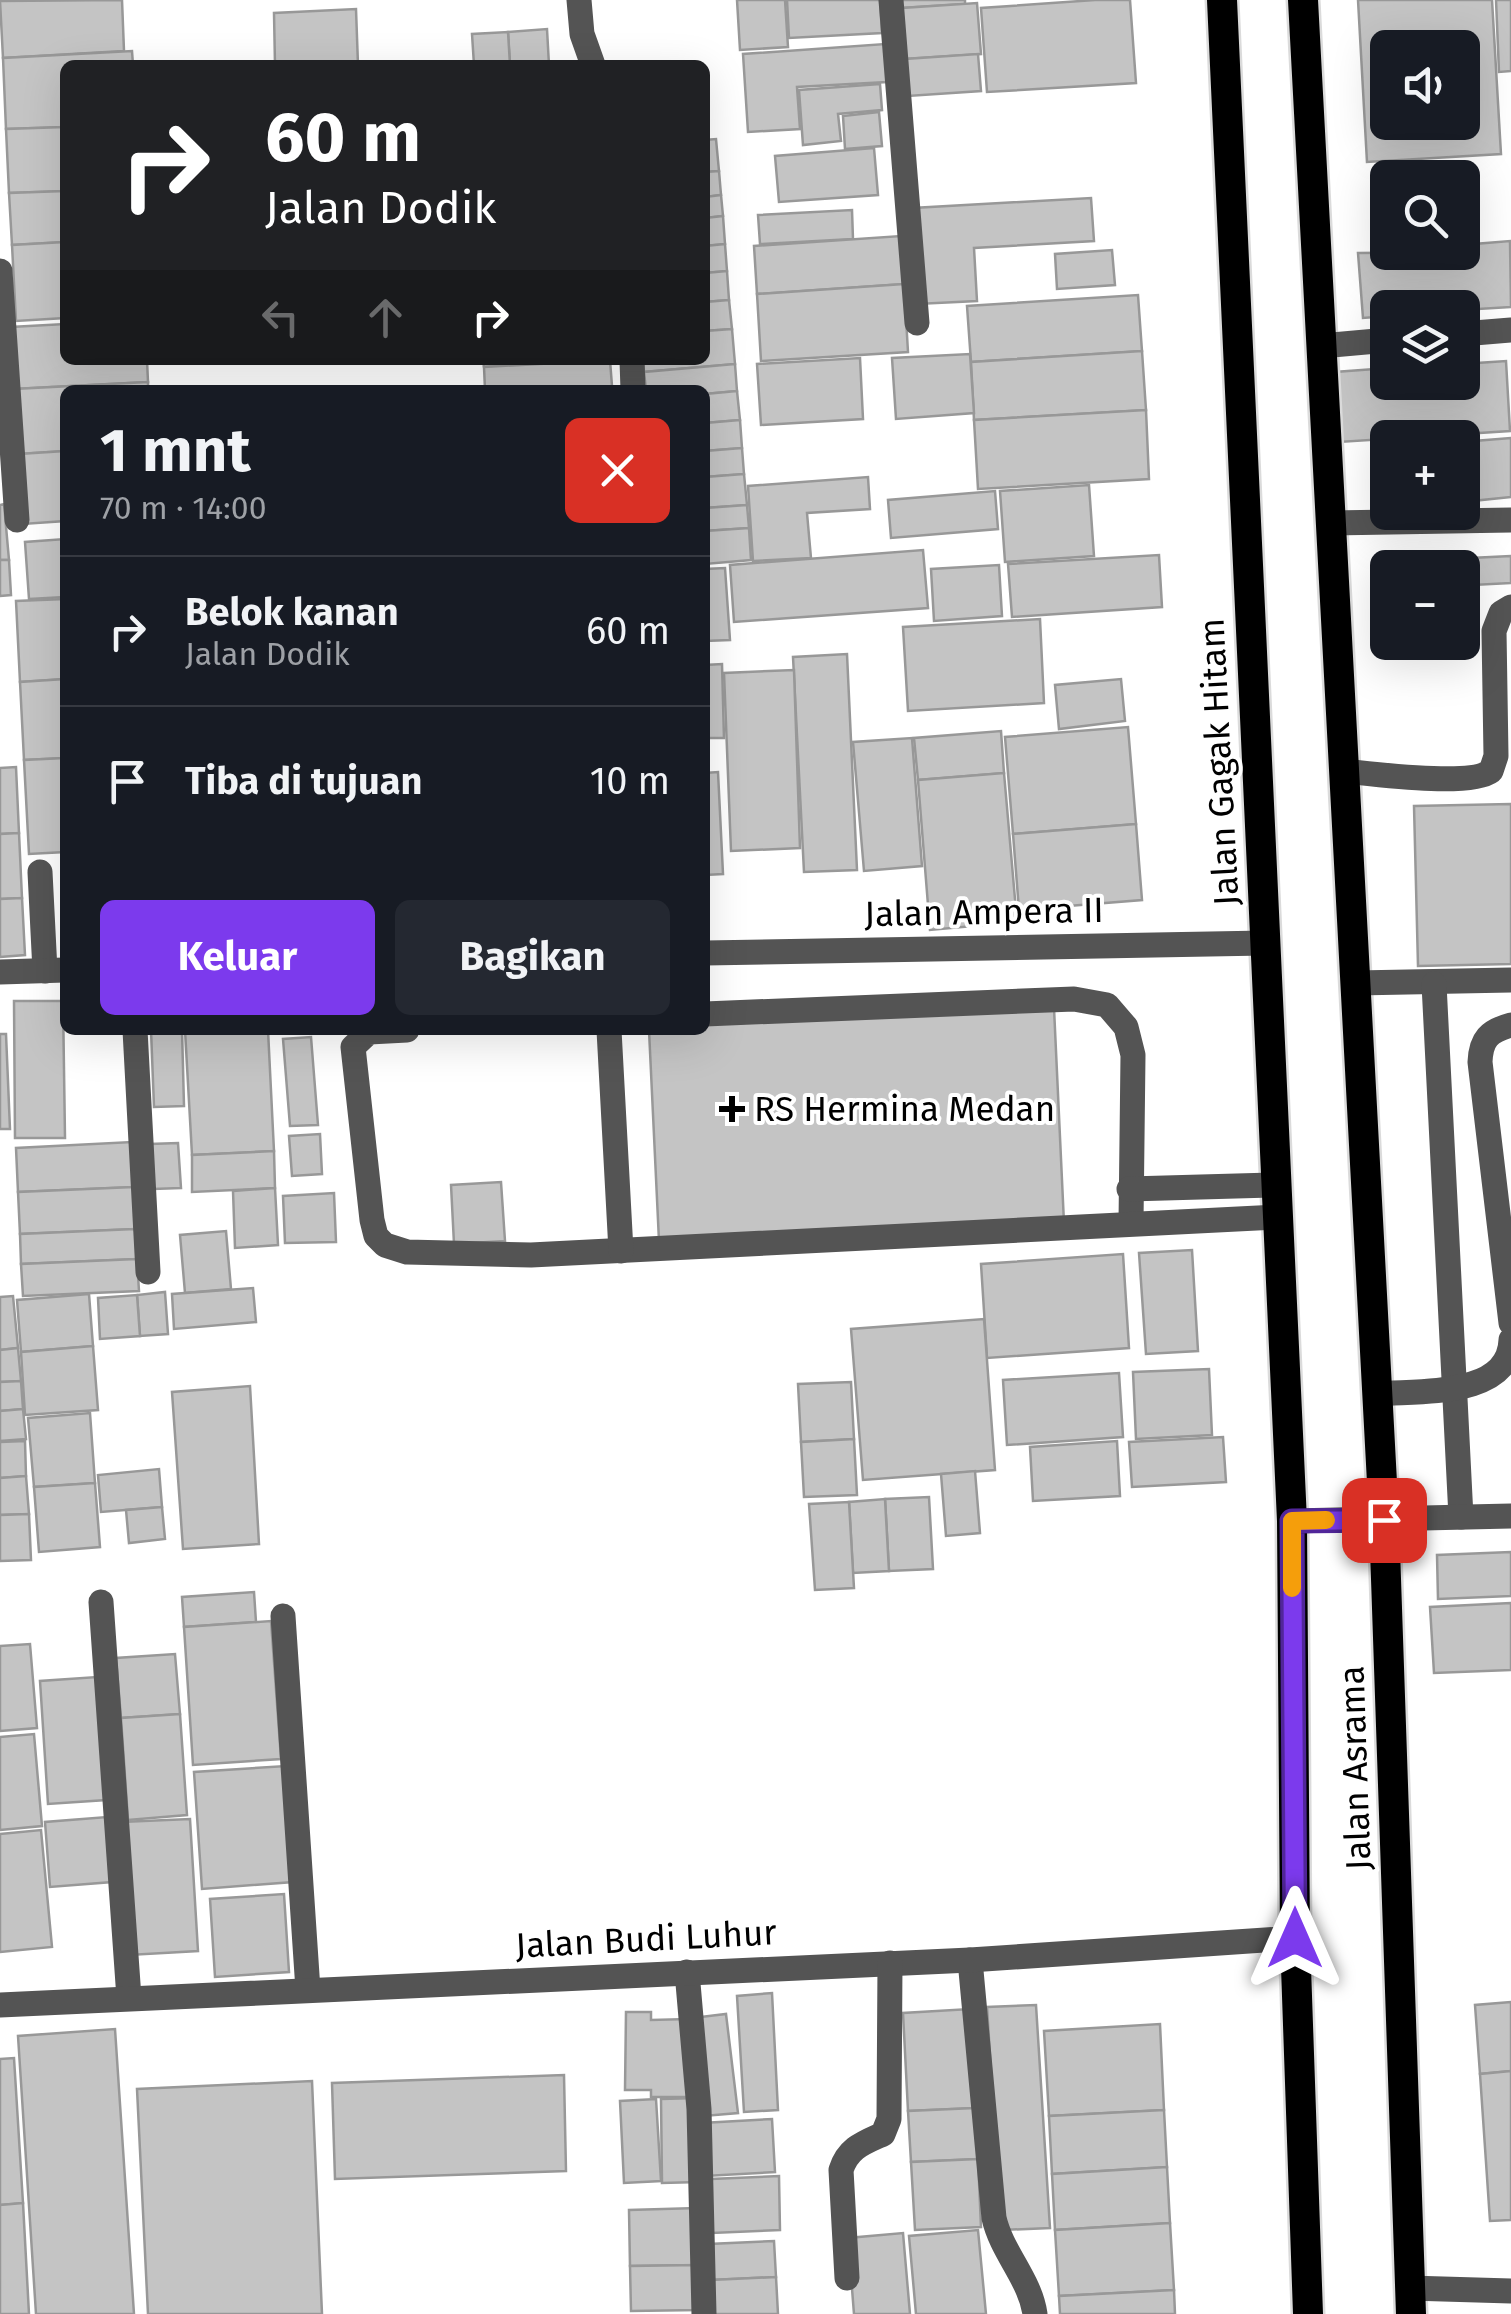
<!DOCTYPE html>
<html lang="id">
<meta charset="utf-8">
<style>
body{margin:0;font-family:"Fira Sans",sans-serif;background:#242831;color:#f1f3f6;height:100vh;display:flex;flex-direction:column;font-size:38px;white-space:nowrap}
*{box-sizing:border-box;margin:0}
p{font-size:32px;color:#9ea1a6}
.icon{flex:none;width:55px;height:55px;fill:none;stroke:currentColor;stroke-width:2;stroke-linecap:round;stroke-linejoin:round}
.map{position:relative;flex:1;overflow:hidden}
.side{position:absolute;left:60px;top:385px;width:650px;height:650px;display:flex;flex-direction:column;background:#171b24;border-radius:15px;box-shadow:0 10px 40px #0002}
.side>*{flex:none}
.banner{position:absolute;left:60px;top:60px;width:650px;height:305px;border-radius:15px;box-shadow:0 10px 40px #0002;background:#202124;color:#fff;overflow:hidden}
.fabs{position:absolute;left:1370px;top:30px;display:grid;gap:20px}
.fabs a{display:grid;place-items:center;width:110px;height:110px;border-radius:15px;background:#171b24;box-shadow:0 10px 40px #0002;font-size:50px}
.pin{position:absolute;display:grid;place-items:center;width:85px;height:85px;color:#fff;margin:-42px;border-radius:20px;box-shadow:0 5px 15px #0006}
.me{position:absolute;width:110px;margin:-55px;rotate:0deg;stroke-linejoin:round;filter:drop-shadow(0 0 8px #0008)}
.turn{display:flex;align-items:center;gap:35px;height:210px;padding:0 40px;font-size:45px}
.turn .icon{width:130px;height:130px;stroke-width:2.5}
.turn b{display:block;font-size:70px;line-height:85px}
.lanes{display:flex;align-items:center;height:95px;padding:0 40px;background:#0003;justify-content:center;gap:50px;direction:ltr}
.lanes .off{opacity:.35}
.round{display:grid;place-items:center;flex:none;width:105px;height:105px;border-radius:15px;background:#242831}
.summary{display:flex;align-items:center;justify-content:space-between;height:170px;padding:0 40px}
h1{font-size:60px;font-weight:700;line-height:75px}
.action{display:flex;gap:20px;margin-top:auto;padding:20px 40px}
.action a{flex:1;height:115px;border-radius:15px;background:#7c3aed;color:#fff;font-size:40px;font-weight:700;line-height:115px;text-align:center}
.action a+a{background:#242831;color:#f1f3f6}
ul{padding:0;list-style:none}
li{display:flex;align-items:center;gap:30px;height:150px;padding:0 40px;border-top:2px solid #363941}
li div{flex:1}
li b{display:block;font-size:38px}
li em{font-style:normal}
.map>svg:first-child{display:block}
.building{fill:#c4c4c4;stroke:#989898;stroke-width:2.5;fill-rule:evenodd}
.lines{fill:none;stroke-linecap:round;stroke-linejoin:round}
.highway-casing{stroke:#dbdbdb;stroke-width:35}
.minor{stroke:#545454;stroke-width:25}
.highway{stroke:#000;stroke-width:30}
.route-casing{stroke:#51269a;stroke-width:25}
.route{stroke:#7c3aed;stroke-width:18}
.slow{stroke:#f59e0b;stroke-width:18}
.poi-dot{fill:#000;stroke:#fff;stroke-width:4}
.labels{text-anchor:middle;stroke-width:8;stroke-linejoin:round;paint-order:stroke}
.street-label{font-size:35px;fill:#000;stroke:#fff}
.poi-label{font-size:35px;fill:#000;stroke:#fff;text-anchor:start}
</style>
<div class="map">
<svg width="1511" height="2314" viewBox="0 0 1511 2314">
<rect width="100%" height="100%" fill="#fff"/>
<g class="building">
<path d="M122,0L124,51L3,58L0,1Z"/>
<path d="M737,0H785L788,47L740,50Z"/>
<path d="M787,0H880L882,33L789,38Z"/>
<path d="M901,0H965V4L902,8Z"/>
<path d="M1095,0H1130L1136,83L987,92L981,8Z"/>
<path d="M1358,0H1492L1501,154L1367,162ZM1388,48H1462V122H1388Z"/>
<path d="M1496,0H1511V71L1499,72Z"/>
<path d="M977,3L981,54L905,59L902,8Z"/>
<path d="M356,9L358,65H275L274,13Z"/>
<path d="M547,29L549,65H510L508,32Z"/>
<path d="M508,32L510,65H474L472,34Z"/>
<path d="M885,44L887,82L797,87L800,129L748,132L743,54Z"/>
<path d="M132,51L133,65H65V127L6,129L3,58Z"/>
<path d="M978,54L981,91L908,96L905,59Z"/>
<path d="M880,84L882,110L838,114L841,141L803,145L799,90Z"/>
<path d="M879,112L882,146L845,149L843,116Z"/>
<path d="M65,127V191L9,193L6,129Z"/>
<path d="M716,139L719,171L705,172V140Z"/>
<path d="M874,148L878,195L779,202L775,156Z"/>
<path d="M719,171L721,195L705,197V172Z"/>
<path d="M65,191V242L12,245L9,193Z"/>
<path d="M721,195L723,216L705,218V197Z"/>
<path d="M1091,198L1094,241L974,248L977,301L917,304L913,208Z"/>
<path d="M852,210L853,239L760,244L758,215Z"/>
<path d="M723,216L725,244L705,246V218Z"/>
<path d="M901,236L904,284L757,294L754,246Z"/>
<path d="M1510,241L1511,307L1462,310V308H1388V316L1363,318L1358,253L1462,252V245Z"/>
<path d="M65,242V318L16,321L12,245Z"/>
<path d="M725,244L727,271L705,273V246Z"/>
<path d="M1112,250L1115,285L1057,289L1055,254Z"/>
<path d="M727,271L729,300L705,302V273Z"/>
<path d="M904,284L908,352L761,361L757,294Z"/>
<path d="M1138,295L1142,351L971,362L967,306Z"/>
<path d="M729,300L732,329L705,331V302Z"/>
<path d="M65,324V360H147L148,382L14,389L11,327Z"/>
<path d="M732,329L735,364L644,372L643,360H705V331Z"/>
<path d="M1142,351L1146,410L974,420L971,362Z"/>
<path d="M970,354L974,413L896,419L892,358Z"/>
<path d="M860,358L863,419L761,425L757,364Z"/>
<path d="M483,360H600L484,367Z"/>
<path d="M610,360L612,386L485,390L484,367Z"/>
<path d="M1506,361L1510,431L1339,442L1335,372L1388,368V382H1462V364Z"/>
<path d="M735,364L737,391L705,394V390H646L644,372Z"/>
<path d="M148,382V390H65V451L19,454L14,389Z"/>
<path d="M737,391L740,420L705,423V394Z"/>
<path d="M1146,410L1149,479L978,489L974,420Z"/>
<path d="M740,420L742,448L705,451V423Z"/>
<path d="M1511,438V497L1462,502V442Z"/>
<path d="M742,448L744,474L705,477V451Z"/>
<path d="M65,451V521L23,524L19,454Z"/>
<path d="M744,474L747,505L705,508V477Z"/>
<path d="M868,477L870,509L807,513L811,558L753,561L748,486Z"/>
<path d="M1089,485L1094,556L1005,562L1000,491Z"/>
<path d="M995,491L998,529L891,538L888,500Z"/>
<path d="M4,504L9,560H0V505Z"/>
<path d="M747,505L749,528L705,531V508Z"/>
<path d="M749,528L751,560L705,564V531Z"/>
<path d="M65,539V597L29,599L25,542Z"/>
<path d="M923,550L928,608L734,622L730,565Z"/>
<path d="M1159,555L1162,607L1012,617L1008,564Z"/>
<path d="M1511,556V583L1473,585L1471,558Z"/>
<path d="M0,560H9L11,595L0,596Z"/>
<path d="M999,565L1002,616L934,621L931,569Z"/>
<path d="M725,568L730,640L705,641V569Z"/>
<path d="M65,599V679L20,682L16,601Z"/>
<path d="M1040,619L1044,703L908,711L903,627Z"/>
<path d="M847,654L857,870L804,872L793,657Z"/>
<path d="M722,664L724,738H705V665Z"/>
<path d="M794,670L800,848L731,851L724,673Z"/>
<path d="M65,679V758L24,760L20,682Z"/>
<path d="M1121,679L1125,721L1059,729L1055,685Z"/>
<path d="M1128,727L1136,824L1013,834L1005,737Z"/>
<path d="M1001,731L1004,773L918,780L914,738Z"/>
<path d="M912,738L922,866L864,871L853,742Z"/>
<path d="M65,758V852L29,854L24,760Z"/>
<path d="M16,767L19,833L0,834V768Z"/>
<path d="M718,772L723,874L705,875V773Z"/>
<path d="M1004,773L1017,922L930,930L918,780Z"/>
<path d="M1511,804V964L1418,966L1414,806Z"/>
<path d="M1136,824L1142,900L1019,910L1013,834Z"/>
<path d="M19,833L22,898L0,899V834Z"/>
<path d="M22,898L25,955L0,957V899Z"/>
<path d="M14,1001H63L65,1138H15Z"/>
<path d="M1054,1008L1064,1223L659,1241L649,1030H705V1024Z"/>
<path d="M151,1030H182L184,1106L154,1107Z"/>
<path d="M185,1030H268L274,1151L192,1155Z"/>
<path d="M0,1034H6L10,1129H0Z"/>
<path d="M311,1037L318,1125L290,1126L283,1039Z"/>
<path d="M320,1134L322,1174L292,1176L289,1136Z"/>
<path d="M132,1142L134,1187L18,1192L16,1148Z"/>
<path d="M178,1143L181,1188L153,1189L150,1144Z"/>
<path d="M274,1151L275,1188L192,1192V1155Z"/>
<path d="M501,1182L505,1241L454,1244L451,1185Z"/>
<path d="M134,1187L135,1229L20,1234L18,1192Z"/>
<path d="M275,1188L278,1245L235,1248L233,1191Z"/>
<path d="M334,1193L336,1242L285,1243L283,1196Z"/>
<path d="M135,1229L137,1259L21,1264L20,1234Z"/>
<path d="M226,1231L231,1289L185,1293L180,1235Z"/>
<path d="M1192,1250L1198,1351L1146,1354L1139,1253Z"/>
<path d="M1123,1254L1129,1348L987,1358L981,1264Z"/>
<path d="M137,1259L139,1291L23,1296L21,1264Z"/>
<path d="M253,1288L256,1322L174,1329L172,1294Z"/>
<path d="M165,1292L168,1334L140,1336L137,1295Z"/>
<path d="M89,1294L93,1346L21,1352L17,1300Z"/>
<path d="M137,1295L140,1336L100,1339L98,1298Z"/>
<path d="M13,1296L18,1348L0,1350V1297Z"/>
<path d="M984,1319L995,1470L863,1480L851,1329Z"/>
<path d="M93,1346L98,1410L25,1415L21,1352Z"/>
<path d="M18,1348L21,1381L0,1382V1350Z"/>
<path d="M1209,1369L1212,1435L1136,1439L1133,1372Z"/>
<path d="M1119,1373L1123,1437L1007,1445L1003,1380Z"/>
<path d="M21,1381L23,1409L0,1411V1382Z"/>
<path d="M851,1382L854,1439L801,1442L798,1384Z"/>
<path d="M250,1386L259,1544L183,1549L172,1392Z"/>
<path d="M23,1409L26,1439L0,1441V1411Z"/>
<path d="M90,1413L95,1483L34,1487L28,1418Z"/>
<path d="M1223,1437L1226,1482L1132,1487L1129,1442Z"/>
<path d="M854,1439L857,1495L804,1497L801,1442Z"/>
<path d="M25,1441L26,1476L0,1478V1442Z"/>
<path d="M1117,1441L1120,1496L1033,1501L1030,1447Z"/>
<path d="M159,1469L162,1507L101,1512L98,1475Z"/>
<path d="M975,1471L980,1533L946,1536L941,1474Z"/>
<path d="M26,1476L29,1514L0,1515V1478Z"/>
<path d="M95,1483L100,1547L39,1552L34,1487Z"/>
<path d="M929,1497L933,1569L889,1571L885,1499Z"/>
<path d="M885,1499L889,1571L853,1573L849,1502Z"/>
<path d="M849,1502L854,1588L815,1590L809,1504Z"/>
<path d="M162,1507L165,1539L129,1543L126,1510Z"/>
<path d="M29,1514L31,1560L0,1561V1515Z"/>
<path d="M1511,1552V1596L1438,1599L1437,1555Z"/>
<path d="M254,1592L256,1622L184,1627L182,1597Z"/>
<path d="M1511,1603V1670L1434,1673L1430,1607Z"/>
<path d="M271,1621L281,1759L193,1765L184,1627Z"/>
<path d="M30,1644L37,1728L0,1731V1646Z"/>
<path d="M175,1654L180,1714L121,1718L116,1658Z"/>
<path d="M97,1677L106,1800L48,1804L40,1681Z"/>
<path d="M180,1714L187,1815L128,1820L121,1718Z"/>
<path d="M34,1734L42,1826L0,1830V1737Z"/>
<path d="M286,1766L293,1882L202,1889L194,1772Z"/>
<path d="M107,1817L112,1882L50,1887L45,1822Z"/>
<path d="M190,1819L198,1951L129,1955L121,1822Z"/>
<path d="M41,1830L52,1947L0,1952V1834Z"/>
<path d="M284,1894L289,1972L215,1977L210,1899Z"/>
<path d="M772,1993L778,2110L744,2112L737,1996Z"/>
<path d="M1511,2002V2071L1480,2074L1475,2005Z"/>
<path d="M1036,2005L1050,2228L1001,2230L987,2007Z"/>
<path d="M970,2009L975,2108L908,2111L903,2013Z"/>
<path d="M626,2012H651V2020L689,2019V2097H651V2090H625Z"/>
<path d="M726,2014L738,2113L704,2116L692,2018Z"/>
<path d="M1160,2024L1164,2110L1049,2116L1044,2031Z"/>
<path d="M115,2029L134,2314H36L18,2036Z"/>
<path d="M14,2058L23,2203L0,2205V2059Z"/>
<path d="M1511,2071V2220L1490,2221L1480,2074Z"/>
<path d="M564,2075L566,2171L335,2179L332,2083Z"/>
<path d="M312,2081L322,2314H148L137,2089Z"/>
<path d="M698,2098L699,2182L662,2183L661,2099Z"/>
<path d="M656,2099L661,2181L624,2183L620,2101Z"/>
<path d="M975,2108L978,2159L911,2162L908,2111Z"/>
<path d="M1164,2110L1167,2167L1052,2174L1049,2116Z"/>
<path d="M772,2119L775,2172L705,2176L702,2123Z"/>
<path d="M978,2159L981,2227L915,2230L911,2162Z"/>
<path d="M1167,2167L1170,2223L1055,2230L1052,2174Z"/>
<path d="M779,2176L780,2230L712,2233L711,2179Z"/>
<path d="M23,2203L29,2314H0V2205Z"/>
<path d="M697,2208L698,2265L630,2266L629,2210Z"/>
<path d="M1170,2223L1174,2290L1059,2296L1055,2230Z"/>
<path d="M978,2230L986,2314H916L909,2236Z"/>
<path d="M903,2233L910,2314H854L848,2238Z"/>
<path d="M774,2241L776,2277L711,2280L709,2244Z"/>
<path d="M698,2265L699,2310L631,2311L630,2266Z"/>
<path d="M776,2277L778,2314H712L711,2280Z"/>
<path d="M1174,2290L1175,2314H1060L1059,2296Z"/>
</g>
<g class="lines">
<g class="highway-casing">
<g id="highway">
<path d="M1222,0L1292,1521L1295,1938L1308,2314"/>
<path d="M1303,0L1384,1520L1411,2314"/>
</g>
</g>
<g class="minor">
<path d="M579,0L582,34L593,65"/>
<path d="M891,0L917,323"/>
<path d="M0,271L17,520"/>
<path d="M1462,334L1511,330"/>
<path d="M1321,346L1388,340"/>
<path d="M632,360L633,390"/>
<path d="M1331,523L1511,520"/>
<path d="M1344,771C1374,774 1470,787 1491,771L1496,756L1494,631L1501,613L1511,607"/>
<path d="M40,872L45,971"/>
<path d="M705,953L1265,943"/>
<path d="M0,972L65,970"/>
<path d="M1356,983L1511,980"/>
<path d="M1434,984L1461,1517"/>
<path d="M705,1014L1074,999L1107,1005L1126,1027L1133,1055L1131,1222"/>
<path d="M1511,1025C1489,1031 1481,1039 1480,1062L1511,1323"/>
<path d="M135,1030L148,1272"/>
<path d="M407,1030L369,1032L353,1047L372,1220L376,1236L385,1245L407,1252L531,1255L1277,1217"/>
<path d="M609,1030L621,1251"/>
<path d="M1129,1189L1276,1185"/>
<path d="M1377,1394C1419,1390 1509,1398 1511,1340"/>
<path d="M1292,1521L1511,1516"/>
<path d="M101,1602L129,1998"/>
<path d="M283,1616L308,1990"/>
<path d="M970,1960L994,2218C1002,2253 1030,2279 1035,2314"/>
<path d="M687,1972L699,2109L704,2314"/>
<path d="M0,2005L970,1960L1295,1938"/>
<path d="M847,2278L841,2170C848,2148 863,2143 883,2134L889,2119L890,1963"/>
<path d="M1409,2288L1511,2291"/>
</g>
<use href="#highway" class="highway"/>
</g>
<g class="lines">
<g class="route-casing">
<path id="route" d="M1295,1938L1292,1521L1384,1520"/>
</g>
<use href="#route" class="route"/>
<path class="slow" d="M1292,1588V1521L1326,1520"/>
</g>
<path class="poi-dot" d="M727 1094h10v10h10v10h-10v10h-10v-10h-10v-10h10z"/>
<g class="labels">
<g class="street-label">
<text transform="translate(1219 762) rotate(-93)" y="12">Jalan Gagak Hitam</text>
<text transform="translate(984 912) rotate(-1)" y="12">Jalan Ampera II</text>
<text transform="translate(1355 1768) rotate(-92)" y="12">Jalan Asrama</text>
<text transform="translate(646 1939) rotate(-3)" y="12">Jalan Budi Luhur</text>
</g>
<g class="poi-label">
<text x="754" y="1121">RS Hermina Medan</text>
</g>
</g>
</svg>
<div class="fabs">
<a><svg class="icon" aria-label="sound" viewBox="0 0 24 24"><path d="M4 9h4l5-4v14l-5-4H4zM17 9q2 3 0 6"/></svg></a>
<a><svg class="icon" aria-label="search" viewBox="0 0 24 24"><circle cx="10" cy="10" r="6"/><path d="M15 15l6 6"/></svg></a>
<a><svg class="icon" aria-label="layers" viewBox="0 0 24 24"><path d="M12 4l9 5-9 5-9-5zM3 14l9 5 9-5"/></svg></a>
<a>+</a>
<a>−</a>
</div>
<div class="pin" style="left:1384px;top:1520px;background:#d93025"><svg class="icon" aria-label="arrive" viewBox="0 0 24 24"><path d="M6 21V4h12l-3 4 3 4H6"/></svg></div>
<svg class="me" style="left:1295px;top:1938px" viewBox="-20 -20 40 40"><path d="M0-17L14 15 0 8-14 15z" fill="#7c3aed" stroke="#fff" stroke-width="4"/></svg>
<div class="banner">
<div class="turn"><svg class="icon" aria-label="right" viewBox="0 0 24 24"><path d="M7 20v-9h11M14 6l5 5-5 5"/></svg><div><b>60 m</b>Jalan Dodik</div></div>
<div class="lanes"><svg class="icon off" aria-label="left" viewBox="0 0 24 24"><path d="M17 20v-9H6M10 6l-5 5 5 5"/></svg><svg class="icon off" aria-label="ahead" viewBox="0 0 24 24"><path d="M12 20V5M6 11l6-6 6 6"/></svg><svg class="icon" aria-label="right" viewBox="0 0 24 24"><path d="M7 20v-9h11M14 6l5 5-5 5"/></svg></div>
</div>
<section class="side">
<div class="summary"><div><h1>1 mnt</h1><p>70 m · 14:00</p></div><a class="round" style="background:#d93025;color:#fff"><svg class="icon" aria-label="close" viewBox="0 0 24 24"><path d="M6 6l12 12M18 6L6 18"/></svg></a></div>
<ul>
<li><svg class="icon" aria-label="right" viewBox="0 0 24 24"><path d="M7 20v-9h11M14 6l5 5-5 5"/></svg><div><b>Belok kanan</b><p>Jalan Dodik</p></div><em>60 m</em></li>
<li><svg class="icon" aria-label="arrive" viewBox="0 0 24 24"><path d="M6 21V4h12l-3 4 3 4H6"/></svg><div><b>Tiba di tujuan</b></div><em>10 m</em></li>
</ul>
<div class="action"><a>Keluar</a><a>Bagikan</a></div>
</section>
</div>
